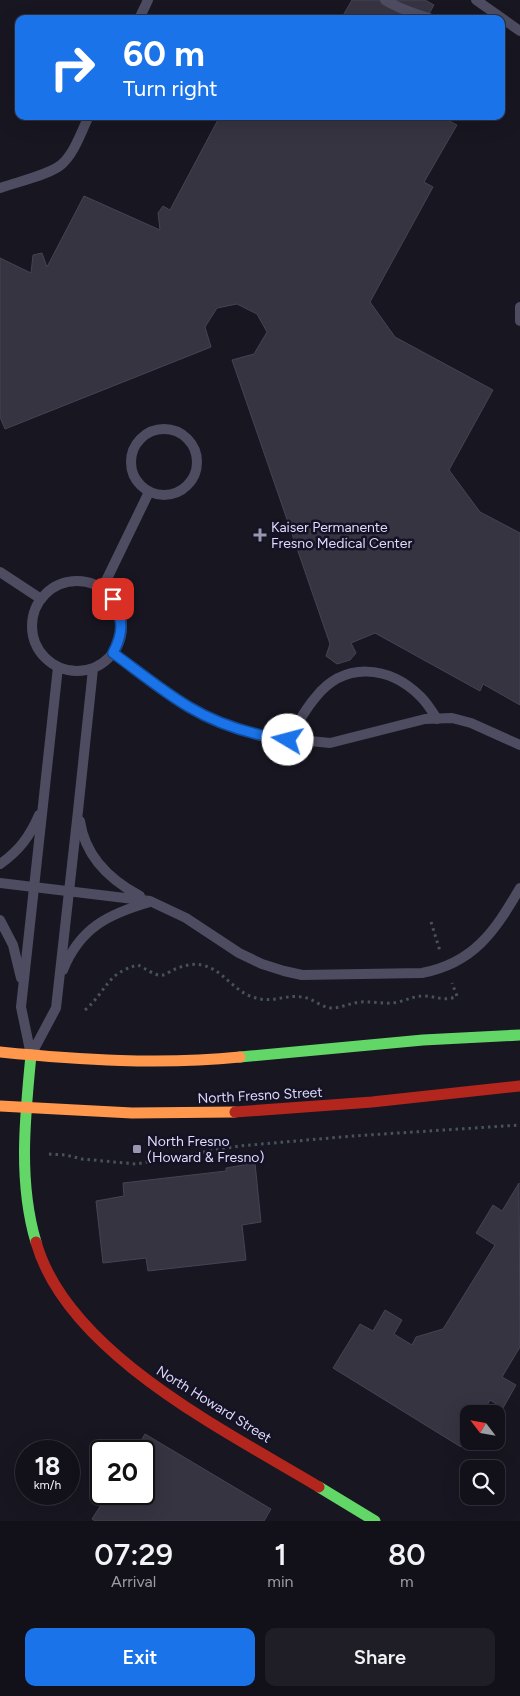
<!DOCTYPE html>
<style>
body{margin:0;font-family:Figtree,sans-serif;background:#1f1e26;color:#f1f3f6;height:100vh;display:flex;flex-direction:column;font-size:19px;white-space:nowrap}
*{box-sizing:border-box;margin:0}
p{font-size:16px;color:#9c9da2}
.icon{flex:none;width:28px;height:28px;fill:none;stroke:currentColor;stroke-width:2;stroke-linecap:round;stroke-linejoin:round}
.map{position:relative;height:1521px;overflow:hidden}
.details{display:flex;flex-direction:column;background:#121019;flex:1}
.details>*{flex:none}
.guide{position:absolute;left:15px;top:15px;width:490px;height:105px;border-radius:10px;box-shadow:0 5px 20px #0002,0 0 0 1px #313038;background:#1a73e8;color:#fff;overflow:hidden}
.needle{width:32px;rotate:301deg}
.fabs{position:absolute;left:460px;top:1405px;display:grid;gap:10px}
.fabs a{display:grid;place-items:center;width:45px;height:45px;border-radius:10px;background:#121019;box-shadow:0 5px 20px #0002,0 0 0 1px #313038;font-size:25px}
.speed{position:absolute;left:15px;top:1440px;display:flex;gap:10px;font-size:25px;font-weight:700;text-align:center}
.speed>*{display:grid;place-content:center;width:65px;height:65px;border-radius:50%;background:#121019;box-shadow:0 5px 20px #0002,0 0 0 1px #313038;line-height:1}
.speed small{font-size:12px;font-weight:400}
.speed .limit{border:2px solid #111;border-radius:8px;background:#fff;color:#111}
.pin{position:absolute;display:grid;place-items:center;width:42px;height:42px;color:#fff;margin:-21px;border-radius:10px;box-shadow:0 2px 8px #0006}
.me{position:absolute;width:55px;margin:-28px;rotate:278deg;stroke-linejoin:round;filter:drop-shadow(0 0 4px #0008)}
.turn{display:flex;align-items:center;gap:18px;height:105px;padding:0 25px;font-size:22px}
.turn .icon{width:65px;height:65px;stroke-width:2.5}
.turn b{display:block;font-size:35px;line-height:42px}
.eta{display:flex;justify-content:space-evenly;align-items:center;height:85px;text-align:center}
.eta b{font-size:30px;font-weight:600;line-height:35px}
.action{display:flex;gap:10px;margin-top:auto;padding:10px 25px}
.action a{flex:1;height:58px;border-radius:10px;background:#1a73e8;color:#fff;font-size:20px;font-weight:600;line-height:58px;text-align:center}
.action a+a{background:#1f1e26;color:#f1f3f6}
.map>svg:first-child{display:block}
.building{fill:#373442;stroke:#454354}
.lines{fill:none;stroke-linecap:round;stroke-linejoin:round}
.path{stroke:#48525d;stroke-width:3;stroke-dasharray:2.5 4;stroke-linecap:butt}
.lane{stroke:#4e4c61;stroke-width:10}
.fast{stroke:#63d668;stroke-width:11}
.slow{stroke:#ff974d;stroke-width:11}
.jam{stroke:#b3261e;stroke-width:11}
.route-casing{stroke:#114b97;stroke-width:12}
.route{stroke:#1a73e8;stroke-width:9}
.poi-dot{fill:#9996af;stroke:#151225;stroke-width:2}
.labels{text-anchor:middle;stroke-width:5;stroke-linejoin:round;paint-order:stroke}
.poi-label{font-size:14px;fill:#dedbfb;stroke:#151225;text-anchor:start}
.street-label{font-size:14px;fill:#dedbfb;stroke:#151225}
</style>
<div class="map">
<svg width="520" height="1521" viewBox="0 0 520 1521">
<rect width="100%" height="100%" fill="#181621"/>
<g class="building">
<path d="M352,0H425L434,5L426,19H341Z"/>
<path d="M220,116H440L457,125L424,182L433,187L370,302L395,337L493,390L449,470L480,512L520,533V705L483,684L480,691L375,633L351,643L356,653L350,660L337,664L326,656L330,644L232,360L254,354L267,332L257,314L237,304L217,308L205,327L211,347L5,429L0,417V258L31,273L33,255L42,253L47,267L84,196L160,230L158,213L163,206L170,210Z"/>
<path d="M255,1163L261,1222L242,1225L246,1260L148,1271L146,1258L103,1263L96,1201L124,1196L123,1183L226,1171V1168Z"/>
<path d="M519,1183L520,1347L502,1377L516,1385L503,1408L490,1400L482,1414H469V1435L461,1447L333,1368L360,1324L373,1331L385,1310L402,1320L394,1334L412,1345L416,1337L443,1329L495,1245L476,1233L493,1205L502,1211Z"/>
<path d="M145,1434L271,1509L264,1521H95L92,1519L108,1494H144V1451H135Z"/>
</g>
<g class="lines">
<g class="path">
<path d="M431,922L440,951"/>
<path d="M85,1010C107,991 106,973 138,965C145,968 156,977 163,975C166,975 170,971 173,970C182,966 192,963 202,965C223,970 231,988 250,996C271,1005 283,994 302,997C313,998 323,1009 334,1008C343,1007 351,1003 360,1002C373,1001 385,1005 398,1002C407,1000 414,996 424,996C435,996 446,1002 457,996L452,983"/>
<path d="M49,1154L66,1155L82,1159L136,1164L239,1146L353,1136L520,1125"/>
</g>
<g class="lane">
<path d="M385,0C399,9 415,14 432,19"/>
<path d="M476,0L520,31"/>
<path d="M139,19L148,0"/>
<path d="M0,188C16,182 50,175 62,164C75,152 81,132 89,116"/>
<path d="M520,307V321"/>
<circle cx="164" cy="462" r="33"/>
<path d="M0,572L41,599"/>
<circle cx="77" cy="626" r="45"/>
<path d="M102,589L149,492"/>
<path d="M113,653L188,707L209,718L260,736L330,743L425,719L452,718L471,723L520,745"/>
<path d="M58,667L21,1007L31,1055L56,1008L78,811L93,669"/>
<path d="M288,740C296,726 304,711 315,698C344,661 389,665 421,697C427,703 432,711 437,719"/>
<path d="M80,821C85,856 110,880 140,896"/>
<path d="M0,864C19,851 30,836 39,815"/>
<path d="M0,883L150,901L186,918L239,953L262,964L284,971L302,975L422,973C474,963 495,931 520,888"/>
<path d="M0,920L13,945L21,978"/>
<path d="M63,970C80,928 108,914 150,902"/>
</g>
<g class="fast">
<path d="M31,1055C25,1117 18,1182 36,1242"/>
<path d="M240,1057L423,1040L520,1035"/>
<path d="M319,1487L375,1521"/>
</g>
<g class="slow">
<path d="M0,1052C80,1060 161,1065 240,1057"/>
<path d="M0,1106L132,1113L235,1112"/>
</g>
<g class="jam">
<path d="M235,1112L372,1102L520,1086"/>
<path d="M36,1242C67,1353 226,1431 319,1487"/>
</g>
</g>
<g class="lines">
<g class="route-casing">
<path id="route" d="M113,599C123,620 124,632 113,653C138,671 162,691 189,707C219,725 253,735 288,740"/>
</g>
<use href="#route" class="route"/>
</g>
<g class="poi-dot">
<path d="M257.5 527.5h5v5h5v5h-5v5h-5v-5h-5v-5h5z"/>
<rect x="132" y="1144" width="10" height="10" rx="2.5"/>
</g>
<g class="labels">
<g class="poi-label">
<text x="271" y="532">Kaiser Permanente<tspan x="271" dy="16">Fresno Medical Center</tspan></text>
<text x="147" y="1146">North Fresno<tspan x="147" dy="16">(Howard &amp; Fresno)</tspan></text>
</g>
<g class="street-label">
<text transform="translate(260 1095) rotate(-3)" y="5">North Fresno Street</text>
<text transform="translate(214 1404) rotate(32)" y="5">North Howard Street</text>
</g>
</g>
</svg>
<div class="fabs">
<a><svg class="needle" viewBox="-14 -14 28 28"><path d="M0-13l5 13h-10z" fill="#e53935"/><path d="M0 13l5-13h-10z" fill="#9c9da2"/></svg></a>
<a><svg class="icon" aria-label="search" viewBox="0 0 24 24"><circle cx="10" cy="10" r="6"/><path d="M15 15l6 6"/></svg></a>
</div>
<div class="speed"><div>18<small>km/h</small></div><div class="limit">20</div></div>
<div class="pin" style="left:113px;top:599px;background:#d93025"><svg class="icon" aria-label="arrive" viewBox="0 0 24 24"><path d="M6 21V4h12l-3 4 3 4H6"/></svg></div>
<svg class="me" style="left:288px;top:740px" viewBox="-20 -20 40 40"><circle r="19" fill="#fff"/><path d="M0-13L10 11 0 6-10 11z" fill="#1a73e8"/></svg>
<div class="guide">
<div class="turn"><svg class="icon" aria-label="right" viewBox="0 0 24 24"><path d="M7 20v-9h11M14 6l5 5-5 5"/></svg><div><b>60 m</b>Turn right</div></div>
</div>
</div>
<section class="details">
<div class="eta">
<div><b>07:29</b><p>Arrival</p></div>
<div><b>1</b><p>min</p></div>
<div><b>80</b><p>m</p></div>
</div>
<div class="action"><a>Exit</a><a>Share</a></div>
</section>
